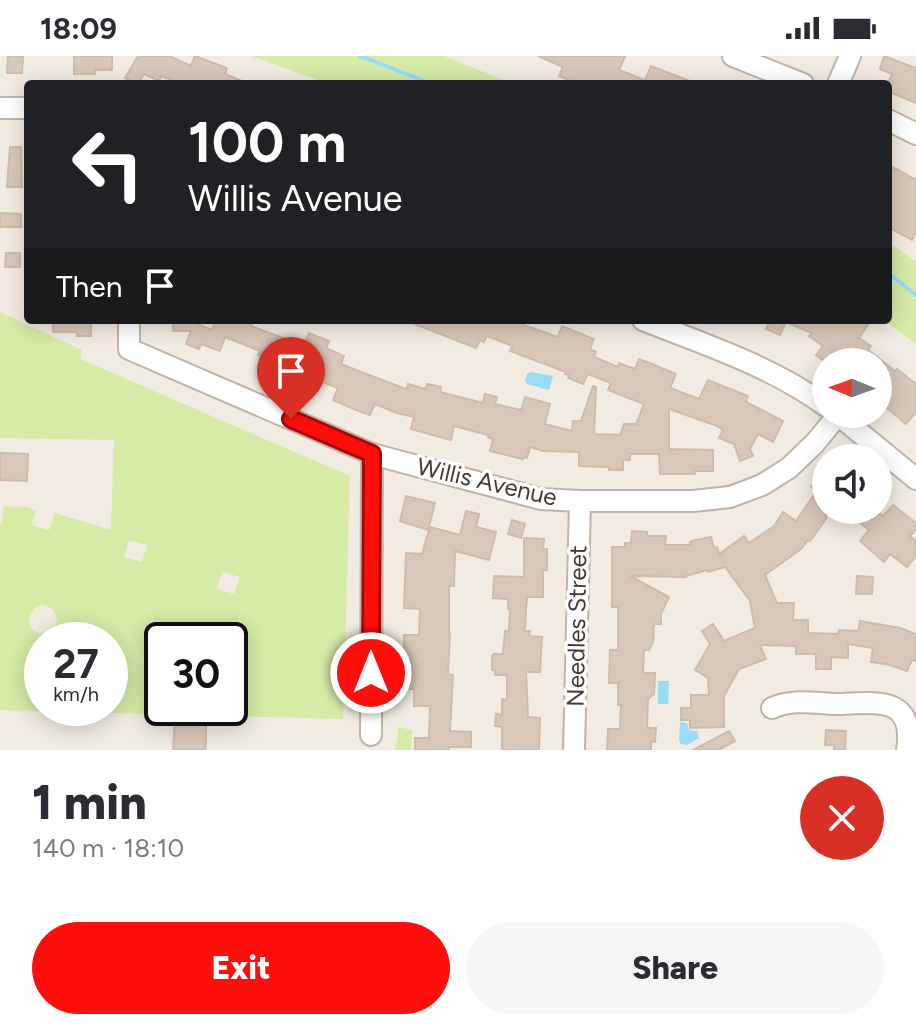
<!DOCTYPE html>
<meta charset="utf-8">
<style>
body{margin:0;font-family:Figtree,sans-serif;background:#f7f7f7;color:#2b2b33;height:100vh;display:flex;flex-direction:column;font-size:30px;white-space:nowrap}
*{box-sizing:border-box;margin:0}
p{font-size:26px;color:#7c7c81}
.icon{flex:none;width:44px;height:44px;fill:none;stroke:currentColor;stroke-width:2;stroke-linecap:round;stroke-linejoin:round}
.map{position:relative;height:694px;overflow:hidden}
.details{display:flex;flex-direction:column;background:#fff;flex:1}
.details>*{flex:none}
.banner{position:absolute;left:24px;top:24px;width:868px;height:244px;border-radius:8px;box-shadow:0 4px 20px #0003;background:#202124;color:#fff;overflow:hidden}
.needle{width:52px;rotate:271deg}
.controls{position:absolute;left:812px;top:292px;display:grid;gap:16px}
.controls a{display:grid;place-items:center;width:80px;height:80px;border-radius:50%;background:#fff;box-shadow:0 4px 20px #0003;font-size:40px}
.speed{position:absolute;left:24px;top:566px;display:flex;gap:16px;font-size:40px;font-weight:700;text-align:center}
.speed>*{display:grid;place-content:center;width:104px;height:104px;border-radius:50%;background:#fff;box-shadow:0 4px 20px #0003;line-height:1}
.speed small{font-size:20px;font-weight:400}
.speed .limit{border:4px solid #111;border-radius:12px;background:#fff;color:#111}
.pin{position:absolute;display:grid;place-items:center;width:68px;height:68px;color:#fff;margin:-82px -34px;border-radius:50% 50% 50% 0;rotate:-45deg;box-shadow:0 0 8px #0007}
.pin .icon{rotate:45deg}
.me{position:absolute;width:88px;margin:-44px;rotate:0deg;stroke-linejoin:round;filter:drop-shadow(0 0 6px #0008)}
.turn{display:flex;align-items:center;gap:28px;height:168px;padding:0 32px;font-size:36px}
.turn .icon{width:104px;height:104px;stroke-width:2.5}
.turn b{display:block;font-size:56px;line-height:68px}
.then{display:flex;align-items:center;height:76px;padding:0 32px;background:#0003;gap:16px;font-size:30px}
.round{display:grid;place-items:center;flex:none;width:84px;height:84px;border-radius:42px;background:#f7f7f7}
.head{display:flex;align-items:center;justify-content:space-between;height:136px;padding:0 32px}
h1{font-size:48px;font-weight:800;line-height:60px}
.button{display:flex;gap:16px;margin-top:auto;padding:16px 32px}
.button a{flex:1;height:92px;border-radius:48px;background:#ff0f0c;color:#fff;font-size:32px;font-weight:800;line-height:92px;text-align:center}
.button a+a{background:#f7f7f7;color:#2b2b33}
.status{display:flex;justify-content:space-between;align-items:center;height:56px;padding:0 40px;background:#fff;direction:ltr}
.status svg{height:22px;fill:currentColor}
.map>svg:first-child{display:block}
.green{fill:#d5eba6;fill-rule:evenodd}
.water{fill:#98dcf5}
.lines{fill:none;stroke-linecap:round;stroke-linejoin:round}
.stream{stroke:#98dcf5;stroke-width:4}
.building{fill:#d8c8b9;stroke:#d0bca9;stroke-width:2}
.minor-casing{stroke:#c1b4a7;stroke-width:24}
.minor{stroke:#fff;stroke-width:20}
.route-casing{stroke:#a60a08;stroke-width:20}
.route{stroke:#ff0f0c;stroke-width:14}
.labels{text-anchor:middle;stroke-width:7;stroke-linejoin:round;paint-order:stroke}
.street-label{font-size:24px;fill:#443b32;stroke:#fff}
</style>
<div class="status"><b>18:09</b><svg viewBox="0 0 49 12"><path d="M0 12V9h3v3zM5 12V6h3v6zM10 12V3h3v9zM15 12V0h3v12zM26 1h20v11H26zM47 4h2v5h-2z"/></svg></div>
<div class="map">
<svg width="916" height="694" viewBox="0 0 916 694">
<rect width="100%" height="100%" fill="#f2ebe2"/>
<g class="green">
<path d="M252,0H444L514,28H328Z"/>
<path d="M888,186L916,205V288L883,264H888Z"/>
<path d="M0,256L82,294L80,303L350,420L343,663L0,654V468H2L3,450L27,451L36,454L31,469L49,474L55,457L111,474L114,384L0,382ZM129,484L147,489L142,506L124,501ZM222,516L240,521L234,538L217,533ZM39,549C62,549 62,577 43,577C26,578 25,558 39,549ZM110,584V652H42V584ZM230,584V652H162V584Z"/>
<path d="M398,671L412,674L411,694H394L398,682Z"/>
</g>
<g class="water">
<path d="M531,316L553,320L549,334L527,328L525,325L527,318Z"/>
<path d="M658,625H669L668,648H658Z"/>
<path d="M680,666L687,667L689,674L697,675L699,682L687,689L681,688L679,684Z"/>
</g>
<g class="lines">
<g class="stream">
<path d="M360,0L432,28"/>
<path d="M888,217L916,239"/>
</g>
</g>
<g class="building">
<path d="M8,0H23L22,17H7Z"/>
<path d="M74,0H112V14H95V18H74Z"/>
<path d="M138,0H169L191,10L195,0L227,12L225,18L249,28H182L161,20L159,25L144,18L137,28L125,22Z"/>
<path d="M538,0H625L619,14L645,24L651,10L695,27L579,28L559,20L563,11Z"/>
<path d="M884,0L916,12V47L889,36L893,26L889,25L892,18L880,13Z"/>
<path d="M10,91H21L22,131H7Z"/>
<path d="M893,111L916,124V176L912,184L888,171V120Z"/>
<path d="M0,157L21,158V171H0Z"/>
<path d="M6,197H20V211H5Z"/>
<path d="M53,264H82L81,267H91V280H77V276H53Z"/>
<path d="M173,264H187L212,274L216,264H253L251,270L304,290L309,277L329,285L326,292L344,300L341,308L369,319L406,333L408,328L426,333L427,328L441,331L440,336L483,347L485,338L497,341L495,348L521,354L525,341L550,348L545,368L572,375L573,365H581L593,330L596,331L594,378L620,379L624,368H636L644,348L608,334L611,327L588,318L583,328L568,322L569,319L565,318L566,316L510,295L512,290L487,280L484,286L480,284L476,292L407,265L519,264L518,267L558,281L562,270L594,283L590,293L596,296L594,301L618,311L619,307L635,313L639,303L652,308L676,318L670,332L699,343L708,324L748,340L746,346L783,365L773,386L758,378L750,393L753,400L740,405L734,388L719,382L723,374L720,372V371L669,353V393L713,394V415H695V418H660L659,398H630V404H623V414H609V411L579,410V396L543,395L530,391L527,402L524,401L523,403L490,395L493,383L488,381V379L454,370L451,384L411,373L414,361L397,357L375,348L370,359L356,354L333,344L338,332L298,316L294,327L258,312L262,301L258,299L260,295L225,281L220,295L201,288L199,293L186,288L191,275H173Z"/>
<path d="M770,264H871L859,282L871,290L868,294L895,315L897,313L916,328V356L906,368L880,346L888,335L878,326V306H825L816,299L823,290L809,280L812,277L786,266L780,279L766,273Z"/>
<path d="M0,397L28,398L27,425L0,424Z"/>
<path d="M826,417V463L810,485L808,484L801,493L765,519L777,547H794L793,564H808V577L838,578L839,574L858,575L860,565L900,572L916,578V605L912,604L907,615L890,609L871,606L873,592L848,588V602L831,601V613H816V598H796V590L760,589L766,603L739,613L724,640V671L690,672V664H681V652H691V639H709L708,622L695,614L710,588L702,575L713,568L724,585L755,572L750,545L725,511L708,516L707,514L686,520V521L630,520L669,541L661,558V568H654L653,586L649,594H644L643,617H655L654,638L648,643L647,672H656L655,686L651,685V694H607L608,673H620L621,649H618V627H609L610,594H618V551H612V491H625V487H631L632,475L647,476V480H666L665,489H691L690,486L692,485L711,481L714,492L717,491L719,498L744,480L749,487L774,470L783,456L796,465L816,436L811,430Z"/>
<path d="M406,440L435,447L428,474L400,465Z"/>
<path d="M893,449L916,467V473L910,480L916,485V500L907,511L890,498L884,506L860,485L869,474L858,465L860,462L850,454H875L883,460Z"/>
<path d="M466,455L479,458L476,471L496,476L489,504L455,495L454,530H449V578H450L448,618L453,619L450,675L471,676V691H449V694H415V682H429L430,650H414V633H402V597H404V579H419L420,553L404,552L406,497L422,498L430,471L460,479Z"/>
<path d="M512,464L525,468L521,482L508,478Z"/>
<path d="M524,482L544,483L543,493H547V514H543V541H527L526,553L525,575H530L529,580L542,581L540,616H526L528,661L540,662L539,694H502V671L495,670L496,658L502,659V643L507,644V619H495V614H492V600L494,598H503L505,575H509L510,553H508V543L493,542L494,520L524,521Z"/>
<path d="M857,520L873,521L872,538H856Z"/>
<path d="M175,661H206V686L205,694H173Z"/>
<path d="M826,674L846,675L845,694H834V689H825Z"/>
<path d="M729,675L735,685L718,694H693Z"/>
</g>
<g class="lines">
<g class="minor-casing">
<g id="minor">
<path d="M733,0L803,28"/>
<path d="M838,28L850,0"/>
<path d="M0,52H28"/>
<path d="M888,64L916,78"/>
<path d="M129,264V293L372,398L541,443L580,445H693L730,441L762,429L789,412L815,387L838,359"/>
<path d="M643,264C706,289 771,310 826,350"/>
<path d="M837,358L916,423"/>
<path d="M772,652C791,643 814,647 834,648C871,648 916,636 907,694"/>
<path d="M371,679L372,398"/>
<path d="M574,694L580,445"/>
</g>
</g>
<use href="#minor" class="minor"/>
</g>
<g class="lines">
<g class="route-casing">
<path id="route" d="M291,363L372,398L371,617"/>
</g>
<use href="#route" class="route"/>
</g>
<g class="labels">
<g class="street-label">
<text transform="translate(487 426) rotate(13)" y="8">Willis Avenue</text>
<text transform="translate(577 570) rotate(-89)" y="8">Needles Street</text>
</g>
</g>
</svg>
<div class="controls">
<a><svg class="needle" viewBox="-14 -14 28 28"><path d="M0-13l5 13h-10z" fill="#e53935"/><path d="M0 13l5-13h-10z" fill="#7c7c81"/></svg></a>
<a><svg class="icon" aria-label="sound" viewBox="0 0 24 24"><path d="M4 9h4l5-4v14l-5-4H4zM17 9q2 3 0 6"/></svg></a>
</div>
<div class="speed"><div>27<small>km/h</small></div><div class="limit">30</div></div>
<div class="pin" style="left:291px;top:363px;background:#d93025"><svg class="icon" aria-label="arrive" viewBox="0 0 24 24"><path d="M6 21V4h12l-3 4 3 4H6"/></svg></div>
<svg class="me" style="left:371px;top:617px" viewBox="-20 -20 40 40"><circle r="17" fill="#ff0f0c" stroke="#fff" stroke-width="3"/><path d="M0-11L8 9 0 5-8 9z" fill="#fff"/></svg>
<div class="banner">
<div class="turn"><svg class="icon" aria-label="left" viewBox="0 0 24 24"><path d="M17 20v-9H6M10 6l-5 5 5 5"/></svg><div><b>100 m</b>Willis Avenue</div></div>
<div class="then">Then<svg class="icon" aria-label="arrive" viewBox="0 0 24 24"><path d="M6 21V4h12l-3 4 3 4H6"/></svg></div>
</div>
</div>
<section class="details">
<div class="head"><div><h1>1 min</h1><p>140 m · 18:10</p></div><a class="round" style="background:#d93025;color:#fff"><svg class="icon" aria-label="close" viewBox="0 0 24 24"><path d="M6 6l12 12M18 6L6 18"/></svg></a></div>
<div class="button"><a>Exit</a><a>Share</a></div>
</section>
